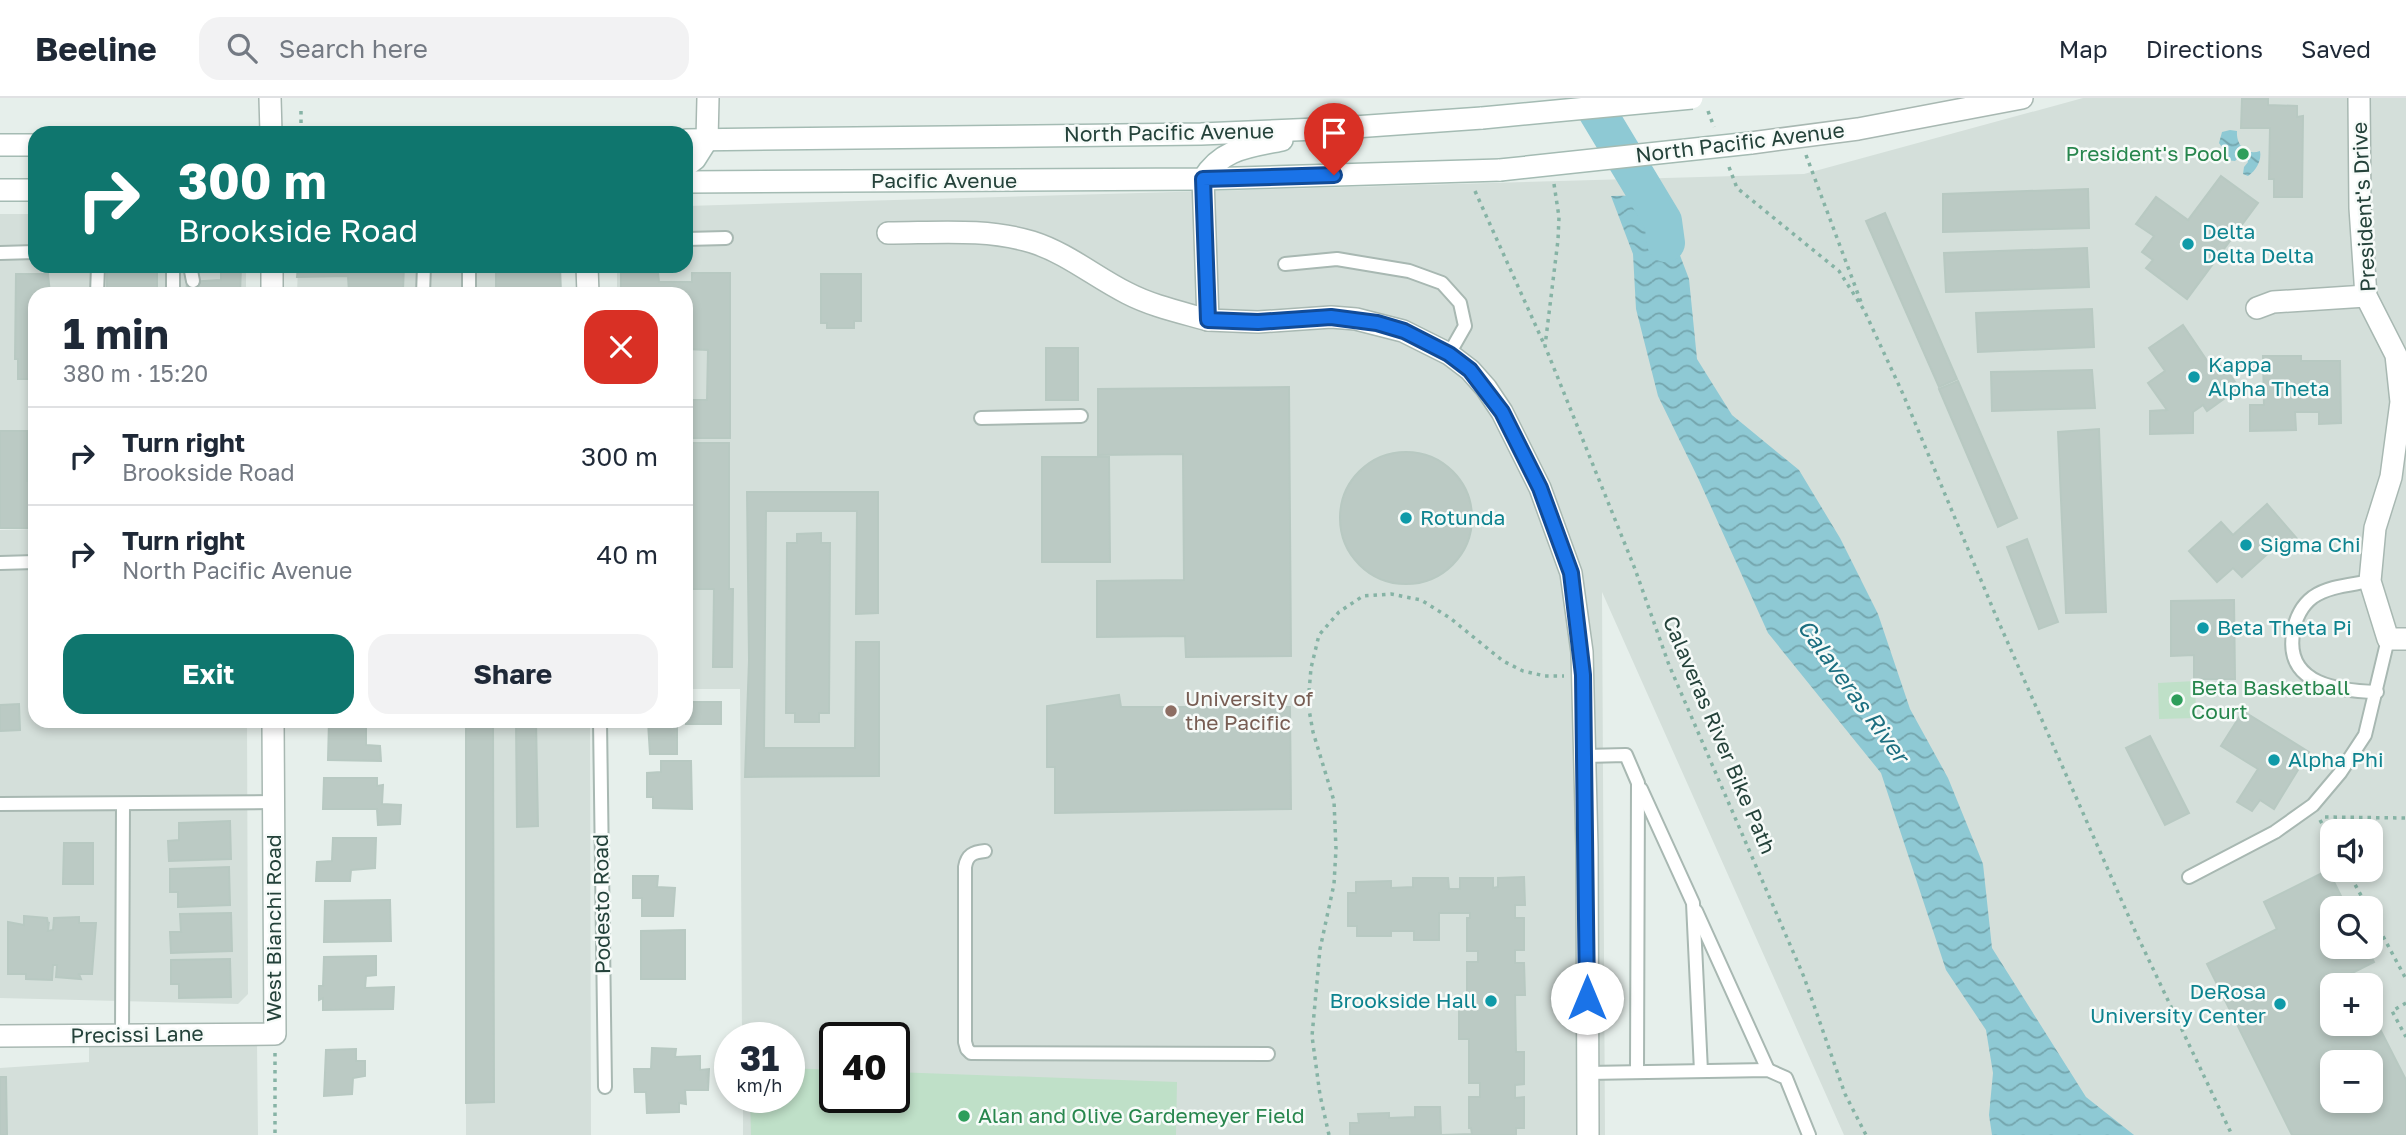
<!DOCTYPE html>
<meta charset="utf-8">
<style>
body{margin:0;font-family:"Golos Text",sans-serif;background:#f2f2f3;color:#1f2937;height:100vh;display:flex;flex-direction:column;font-size:26px;white-space:nowrap}
*{box-sizing:border-box;margin:0}
p{font-size:23px;color:#747a83}
.icon{flex:none;width:38px;height:38px;fill:none;stroke:currentColor;stroke-width:2;stroke-linecap:round;stroke-linejoin:round}
.map{position:relative;flex:1;overflow:hidden}
.panel{position:absolute;left:28px;top:189px;width:665px;height:441px;display:flex;flex-direction:column;background:#fff;border-radius:21px;box-shadow:0 4px 10px #0003}
.panel>*{flex:none}
.top-card{position:absolute;left:28px;top:28px;width:665px;height:147px;border-radius:21px;box-shadow:0 4px 10px #0003;background:#0f766e;color:#fff;overflow:hidden}
.tools{position:absolute;left:2320px;top:721px;display:grid;gap:14px}
.tools a{display:grid;place-items:center;width:63px;height:63px;border-radius:14px;background:#fff;box-shadow:0 4px 10px #0003;font-size:35px}
.speed{position:absolute;left:714px;top:924px;display:flex;gap:14px;font-size:35px;font-weight:700;text-align:center}
.speed>*{display:grid;place-content:center;width:91px;height:91px;border-radius:50%;background:#fff;box-shadow:0 4px 10px #0003;line-height:1}
.speed small{font-size:18px;font-weight:400}
.speed .limit{border:4px solid #111;border-radius:10px;background:#fff;color:#111}
.pin{position:absolute;display:grid;place-items:center;width:60px;height:60px;color:#fff;margin:-72px -30px;border-radius:50% 50% 50% 0;rotate:-45deg;box-shadow:0 0 7px #0007}
.pin .icon{rotate:45deg}
.me{position:absolute;width:77px;margin:-38px;rotate:0deg;stroke-linejoin:round;filter:drop-shadow(0 0 5px #0008)}
.turn{display:flex;align-items:center;gap:24px;height:147px;padding:0 35px;font-size:32px}
.turn .icon{width:91px;height:91px;stroke-width:2.5}
.turn b{display:block;font-size:49px;line-height:60px}
.round{display:grid;place-items:center;flex:none;width:74px;height:74px;border-radius:21px;background:#f2f2f3}
.summary{display:flex;align-items:center;justify-content:space-between;height:119px;padding:0 35px}
h1{font-size:42px;font-weight:700;line-height:52px}
.action{display:flex;gap:14px;margin-top:auto;padding:14px 35px}
.action a{flex:1;height:80px;border-radius:21px;background:#0f766e;color:#fff;font-size:28px;font-weight:700;line-height:80px;text-align:center}
.action a+a{background:#f2f2f3;color:#1f2937}
ul{padding:0;list-style:none}
li{display:flex;align-items:center;gap:21px;height:98px;padding:0 35px;border-top:2px solid #e0e1e3}
li div{flex:1}
li b{display:block;font-size:26px}
li em{font-style:normal}
header{display:flex;align-items:center;gap:42px;box-sizing:border-box;height:98px;padding:0 35px;background:#fff;border-bottom:2px solid #e0e1e3}
header strong{font-size:33px}
nav{display:flex;gap:38px;margin-inline-start:auto;font-size:24px}
.search{width:490px;height:63px;background:#f2f2f3;display:flex;align-items:center;gap:18px;box-sizing:border-box;padding:0 24px;border-radius:21px;color:#747a83;font-size:26px}
.map>svg:first-child{display:block}
.built{fill:#d4dfda;fill-rule:evenodd}
.grass{fill:#bfe0c8}
.water{fill:url(#water-waves)}
.lines{fill:none;stroke-linecap:round;stroke-linejoin:round}
.river{stroke:#8ec9d4;stroke-width:38}
.building{fill:#bbcac4;stroke:#b8c9c2;stroke-width:2;fill-rule:evenodd}
.service-casing{stroke:#a8b8b2;stroke-width:16}
.minor-casing{stroke:#a8b8b2;stroke-width:24}
.tertiary-casing{stroke:#a8b8b2;stroke-width:24}
.secondary-casing{stroke:#a4bbb3;stroke-width:24}
.path{stroke:#86b3a5;stroke-width:3.5;stroke-dasharray:3.5 5;stroke-linecap:butt}
.service{stroke:#fff;stroke-width:12}
.minor{stroke:#fff;stroke-width:21}
.tertiary{stroke:#fff;stroke-width:21}
.secondary{stroke:#fff;stroke-width:21}
.secondary-bridge-casing{stroke:#a4bbb3;stroke-width:24;stroke-linecap:butt}
.secondary-bridge{stroke:#fff;stroke-width:21}
.route-casing{stroke:#114b97;stroke-width:18}
.route{stroke:#1a73e8;stroke-width:12}
.leisure-dot{fill:#2e9e5b;stroke:#f7fbf9;stroke-width:2.5}
.culture-dot{fill:#0f9aa8;stroke:#f7fbf9;stroke-width:2.5}
.education-dot{fill:#8d6e63;stroke:#f7fbf9;stroke-width:2.5}
.labels{text-anchor:middle;stroke-width:5;stroke-linejoin:round;paint-order:stroke}
.street-label{font-size:21px;fill:#24423a;stroke:#f7fbf9}
.leisure-label{font-size:21px;fill:#27864d;stroke:#f7fbf9;text-anchor:start}
.culture-label{font-size:21px;fill:#0d838f;stroke:#f7fbf9;text-anchor:start}
.education-label{font-size:21px;fill:#785e54;stroke:#f7fbf9;text-anchor:start}
.water-label{font-size:23px;font-style:italic;fill:#1c6f80;stroke:#f7fbf9}
</style>
<header>
<strong>Beeline</strong>
<div class="search"><svg class="icon" aria-label="search" viewBox="0 0 24 24"><circle cx="10" cy="10" r="6"/><path d="M15 15l6 6"/></svg>Search here</div>
<nav><a>Map</a><a>Directions</a><a>Saved</a></nav>
</header>
<div class="map">
<svg width="2406" height="1037" viewBox="0 0 2406 1037">
<defs>
<pattern id="water-waves" width="16" height="10" patternUnits="userSpaceOnUse" patternTransform="scale(1.75)"><rect width="16" height="10" fill="#8ec9d4"/><path d="M0 5q4-4 8 0t8 0" fill="none" stroke="#74a5ad"/></pattern>
</defs>
<rect width="100%" height="100%" fill="#e6efeb"/>
<g class="built">
<path d="M2083,0H2406V1037H1844L1602,494L1605,1037H743V999H789V940H742L740,591H686V196H617V168H686V108L1804,76ZM2333,733H2371V772H2333ZM2333,810H2371V849H2333ZM2333,887H2371V926H2333ZM835,940H894V999H835ZM2333,964H2371V1003H2333Z"/>
<path d="M0,116H35V168H246V196H35V430L0,429Z"/>
<path d="M298,168H560L561,196H297Z"/>
<path d="M35,431V623H247L248,896L238,906L0,900V432Z"/>
<path d="M466,623H590L591,1037H466Z"/>
<path d="M89,945H257L258,1037H0V970L89,964Z"/>
</g>
<g class="grass">
<path d="M2195,583L2196,620L2159,621L2158,585Z"/>
<path d="M789,970L835,972V999H894V974L1177,984L1176,1037H751L750,999H789Z"/>
</g>
<g class="water">
<path d="M2230,32L2237,33C2236,47 2246,58 2260,53C2262,62 2256,73 2248,78L2243,76L2244,69L2248,64L2247,60L2240,58L2235,63L2226,62L2224,52L2219,45L2222,34Z"/>
<path d="M1657,97L1689,181L1697,261L1732,317L1799,372L1840,440L1878,516L1910,611L1948,680L1983,766L1992,850L2086,999L2134,1037H1992L1989,1017L1993,975L1986,932L1946,872L1881,675L1768,535L1698,380L1658,298L1636,211L1633,156L1611,98Z"/>
</g>
<g class="lines">
<path class="river" d="M1589,0L1663,123L1666,145"/>
</g>
<g class="building">
<path d="M2242,1H2268V7L2297,8V19L2303,18L2302,99H2274V81H2269L2270,30H2241Z"/>
<path d="M2221,78L2258,105L2187,201L2146,170L2153,162L2142,154L2154,138L2136,126L2156,99L2188,122Z"/>
<path d="M2088,91L2089,130L1943,134V96Z"/>
<path d="M1885,115L1957,281L1939,289L1866,123Z"/>
<path d="M2087,150L2089,189L1946,194L1944,155Z"/>
<rect x="107" y="168" width="50" height="25"/>
<path d="M221,168H241L240,196H186L187,184L221,182Z"/>
<path d="M298,168H404L403,192L349,194L348,178L297,179Z"/>
<path d="M496,168H560L561,196H496Z"/>
<path d="M621,175H658L659,184H692V175H730V340H692V323H686V302H707L708,252L686,251V196H621Z"/>
<path d="M16,176H48L50,196H35V281H18V261H15Z"/>
<path d="M821,176H861V223H854V230H827V225H821Z"/>
<path d="M2092,211L2094,249L1978,254L1976,215Z"/>
<path d="M2183,227L2214,273L2223,266L2239,290L2207,313L2203,307L2193,314V335L2150,336V313L2167,312L2148,285L2165,273L2149,250Z"/>
<rect x="1046" y="250" width="32" height="52"/>
<path d="M2263,258H2301V263H2340L2341,325L2319,326V314H2295L2296,332L2250,333V307H2264Z"/>
<path d="M2092,272L2095,310L1992,313L1991,274Z"/>
<path d="M1958,283L2017,420L1998,429L1939,291Z"/>
<path d="M1289,289L1291,558L1186,559L1185,538L1097,539V483L1184,482L1183,356L1098,357V291Z"/>
<path d="M2099,331L2106,514L2066,515L2058,334Z"/>
<path d="M0,333H27V383H35V430H0Z"/>
<path d="M689,345H729V491H733L732,569H713L714,491H689Z"/>
<circle cx="1406" cy="420" r="66"/>
<path d="M1042,359H1109L1110,464H1042Z"/>
<path d="M747,394H878V515L856,516L857,413H766L764,650H855L856,544H879V678L745,679L749,562Z"/>
<path d="M2267,406L2299,443L2282,459L2274,450L2242,479L2233,470L2217,484L2189,453L2221,424L2233,437Z"/>
<path d="M821,435V445H830L829,615H819V624H795V615H786L787,445H797V436Z"/>
<path d="M2027,441L2058,524L2039,531L2007,449Z"/>
<path d="M2234,502L2235,581H2194V557L2171,558V503Z"/>
<path d="M1119,597L1121,609H1290L1291,711L1055,715V669H1047V608Z"/>
<path d="M687,604H721V626H686Z"/>
<path d="M19,606L20,632L0,633V607Z"/>
<path d="M2243,613L2309,654L2274,711L2260,702L2252,713L2237,704L2258,671L2221,648Z"/>
<path d="M183,623H230V627H189V623Z"/>
<path d="M329,623H366V647L380,648L381,663L328,662Z"/>
<path d="M466,623H493L494,1004L466,1005Z"/>
<path d="M516,623H536L538,728L517,729Z"/>
<path d="M648,625H677V656H650Z"/>
<path d="M2150,638L2189,715L2165,727L2126,650Z"/>
<path d="M661,663H691L692,711L653,710V699H647V675L661,674Z"/>
<path d="M324,680H377V688L383,687L382,706L401,707L400,726L378,727L377,711H323Z"/>
<path d="M230,723L231,761L169,763L168,743L179,742V725Z"/>
<path d="M333,740H376L375,770L351,772L350,783H316L317,764L332,763Z"/>
<path d="M64,745H93V786H63Z"/>
<path d="M229,769L230,807L178,809V794H170V771Z"/>
<path d="M2328,772L2347,810H2333V849H2366L2374,864L2338,882L2340,887H2333V926H2359L2364,934L2378,927L2406,982V1037H2292L2207,866L2277,831L2264,804ZM2333,964H2371V1003H2333Z"/>
<path d="M633,778H658L657,789L675,790L673,818H642V800H633Z"/>
<path d="M1524,779L1525,807H1515V820H1524V852H1515V865H1524L1525,897H1515L1516,954H1524V986L1515,987V1000L1524,999V1030H1516V1037H1350V1025H1359L1358,1016L1389,1015V1020L1415,1019V1009H1440L1441,1037L1472,1036L1471,1030H1469V999H1480V985H1469V941H1459V910L1467,909V864H1478V853H1467V820H1470V815H1439V842H1414V833H1391V838H1357V828H1348V795H1356V784L1391,783V790L1413,789V780H1448L1449,791H1460V780H1493V790L1498,789V780Z"/>
<path d="M390,802L391,843L324,844L325,803Z"/>
<path d="M231,815L232,853L171,855L170,834H181L180,816Z"/>
<path d="M24,818L47,820L48,826L49,824L48,833L53,832L54,820L79,819V825H96L92,876H79L81,881L56,879L57,867H53L52,882L26,881V876H8V824L24,827Z"/>
<path d="M685,832V881H641V833Z"/>
<path d="M376,858V877L366,878L365,890L394,889L393,911L323,912V900L319,902V888H323L324,859Z"/>
<path d="M230,861L231,899L179,900V886H171V862Z"/>
<path d="M652,950L676,951L675,959L700,958V972L709,971L708,992H685L686,1006L679,1005V1014L647,1015L646,994H635L634,971H651Z"/>
<path d="M356,951V963H365V978L353,980L352,996L324,998L326,952Z"/>
<path d="M0,979H6L7,1037H0Z"/>
</g>
<g class="lines">
<g class="service-casing">
<g id="service">
<path d="M686,141L726,140"/>
<path d="M0,155L35,154"/>
<path d="M1285,166L1337,161L1409,173L1442,185L1460,205L1465,228L1449,256"/>
<path d="M173,168V196"/>
<path d="M190,168L193,183"/>
<path d="M469,168V196"/>
<path d="M97,196L98,168"/>
<path d="M423,196L424,168"/>
<path d="M981,320L1081,318"/>
<path d="M0,465L35,464"/>
<path d="M2370,483C2351,487 2329,488 2313,499C2301,508 2295,522 2293,536C2285,587 2340,593 2377,594"/>
<path d="M600,623L605,989"/>
<path d="M1585,658L1626,657L1638,685L1637,974"/>
<path d="M1641,691L1693,805L1701,973"/>
<path d="M0,706L274,704"/>
<path d="M985,753C973,754 967,757 965,769V944L967,951L971,955L1268,956"/>
<path d="M2189,779L2275,734L2313,707L2340,675L2365,637L2388,541"/>
<path d="M1696,813L1768,972"/>
<path d="M122,937L123,706"/>
<path d="M1587,975L1768,972L1786,980L1809,1037"/>
</g>
</g>
<g class="minor-casing">
<g id="minor">
<path d="M2359,0L2360,110L2366,198L2396,257L2401,304L2391,379L2375,430L2370,483L2388,541H2406"/>
<path d="M707,42L708,0"/>
<path d="M888,135C936,135 986,130 1032,144C1067,155 1095,179 1127,195C1152,208 1180,214 1208,222"/>
<path d="M587,168L588,196"/>
<path d="M2257,210L2273,204L2366,198"/>
</g>
</g>
<g class="tertiary-casing">
<g id="tertiary">
<path d="M270,0L271,35"/>
<path d="M1751,45L1858,31L2022,0"/>
<path d="M1203,81L1208,222L1258,224L1331,219L1356,221L1403,233L1449,256L1470,272L1486,290L1502,314L1540,390L1571,475L1582,554L1587,750L1588,1037"/>
<path d="M272,196V168"/>
<path d="M0,938L275,936L273,623"/>
</g>
</g>
<g class="secondary-casing">
<g id="secondary">
<path d="M686,42L1201,36L1340,30L1482,20"/>
<path d="M0,47H35"/>
<path d="M686,68L695,61L707,42"/>
<path d="M1203,81C1222,50 1249,49 1282,42"/>
<path d="M686,84L1203,81L1500,72"/>
<path d="M0,92H35"/>
</g>
</g>
<g class="path">
<path d="M1708,13L1714,29"/>
<path d="M301,25V11"/>
<path d="M1806,57L1861,204"/>
<path d="M1729,69L1737,90L1839,173L1864,212L1903,296L1996,518L2136,835L2232,1037"/>
<path d="M1554,86L1559,119L1558,142L1545,248L1635,471L1669,567L1804,879L1845,996L1866,1037"/>
<path d="M1475,93L1544,246"/>
<path d="M2325,719L2406,720"/>
<path d="M2320,722L2333,745"/>
<path d="M2347,772L2368,810"/>
<path d="M2371,816L2406,881"/>
<path d="M2406,905L2392,913L2406,939"/>
<path d="M275,955V1037"/>
<path d="M1329,1037L1320,997L1312,938L1320,851L1334,786L1336,751L1334,703L1313,634L1308,606L1311,570L1319,537L1339,514L1363,498L1391,496L1421,502L1450,520L1503,563L1523,573L1545,578H1564"/>
</g>
<use href="#service" class="service"/>
<use href="#minor" class="minor"/>
<use href="#tertiary" class="tertiary"/>
<use href="#secondary" class="secondary"/>
<g class="secondary-bridge-casing">
<g id="secondary-bridge">
<path d="M1482,20L1692,0"/>
<path d="M1500,72L1751,45"/>
</g>
</g>
<use href="#secondary-bridge" class="secondary-bridge"/>
</g>
<g class="lines">
<g class="route-casing">
<path id="route" d="M1334,77L1203,81L1208,222L1258,224L1331,219L1377,225L1404,233L1449,256L1470,272L1502,314L1540,390L1571,475L1583,577L1587,900"/>
</g>
<use href="#route" class="route"/>
</g>
<g class="leisure-dot">
<circle cx="2243" cy="56" r="7"/>
<circle cx="2177" cy="602" r="7"/>
<circle cx="964" cy="1018" r="7"/>
</g>
<g class="culture-dot">
<circle cx="2188" cy="146" r="7"/>
<circle cx="2194" cy="279" r="7"/>
<circle cx="1406" cy="420" r="7"/>
<circle cx="2246" cy="447" r="7"/>
<circle cx="2203" cy="530" r="7"/>
<circle cx="2274" cy="662" r="7"/>
<circle cx="1491" cy="903" r="7"/>
<circle cx="2280" cy="906" r="7"/>
</g>
<circle class="education-dot" cx="1171" cy="613" r="7"/>
<g class="labels">
<g class="street-label">
<text transform="translate(1169 35) rotate(-1)" y="7">North Pacific Avenue</text>
<text transform="translate(1740 45) rotate(-7)" y="7">North Pacific Avenue</text>
<text x="944" y="90">Pacific Avenue</text>
<text transform="translate(2364 109) rotate(-93)" y="7">President's Drive</text>
<text transform="translate(1719 637) rotate(67)" y="7">Calaveras River Bike Path</text>
<text transform="translate(602 806) rotate(-91)" y="7">Podesto Road</text>
<text transform="translate(274 830) rotate(-90)" y="7">West Bianchi Road</text>
<text transform="translate(137 937) rotate(-1)" y="7">Precissi Lane</text>
</g>
<g class="leisure-label">
<text x="2229" y="63" text-anchor="end">President's Pool</text>
<text x="2191" y="597">Beta Basketball<tspan x="2191" dy="24">Court</tspan></text>
<text x="978" y="1025">Alan and Olive Gardemeyer Field</text>
</g>
<g class="culture-label">
<text x="2202" y="141">Delta<tspan x="2202" dy="24">Delta Delta</tspan></text>
<text x="2208" y="274">Kappa<tspan x="2208" dy="24">Alpha Theta</tspan></text>
<text x="1420" y="427">Rotunda</text>
<text x="2260" y="454">Sigma Chi</text>
<text x="2217" y="537">Beta Theta Pi</text>
<text x="2288" y="669">Alpha Phi</text>
<text x="2266" y="901" text-anchor="end">DeRosa<tspan x="2266" dy="24">University Center</tspan></text>
<text x="1477" y="910" text-anchor="end">Brookside Hall</text>
</g>
<g class="education-label">
<text x="1185" y="608">University of<tspan x="1185" dy="24">the Pacific</tspan></text>
</g>
<g class="water-label">
<text transform="translate(1853 593) rotate(54)" y="8">Calaveras River</text>
</g>
</g>
</svg>
<div class="tools">
<a><svg class="icon" aria-label="sound" viewBox="0 0 24 24"><path d="M4 9h4l5-4v14l-5-4H4zM17 9q2 3 0 6"/></svg></a>
<a><svg class="icon" aria-label="search" viewBox="0 0 24 24"><circle cx="10" cy="10" r="6"/><path d="M15 15l6 6"/></svg></a>
<a>+</a>
<a>−</a>
</div>
<div class="speed"><div>31<small>km/h</small></div><div class="limit">40</div></div>
<div class="pin" style="left:1334px;top:77px;background:#d93025"><svg class="icon" aria-label="arrive" viewBox="0 0 24 24"><path d="M6 21V4h12l-3 4 3 4H6"/></svg></div>
<svg class="me" style="left:1587px;top:900px" viewBox="-20 -20 40 40"><circle r="19" fill="#fff"/><path d="M0-13L10 11 0 6-10 11z" fill="#1a73e8"/></svg>
<div class="top-card">
<div class="turn"><svg class="icon" aria-label="right" viewBox="0 0 24 24"><path d="M7 20v-9h11M14 6l5 5-5 5"/></svg><div><b>300 m</b>Brookside Road</div></div>
</div>
<section class="panel">
<div class="summary"><div><h1>1 min</h1><p>380 m · 15:20</p></div><a class="round" style="background:#d93025;color:#fff"><svg class="icon" aria-label="close" viewBox="0 0 24 24"><path d="M6 6l12 12M18 6L6 18"/></svg></a></div>
<ul>
<li><svg class="icon" aria-label="right" viewBox="0 0 24 24"><path d="M7 20v-9h11M14 6l5 5-5 5"/></svg><div><b>Turn right</b><p>Brookside Road</p></div><em>300 m</em></li>
<li><svg class="icon" aria-label="right" viewBox="0 0 24 24"><path d="M7 20v-9h11M14 6l5 5-5 5"/></svg><div><b>Turn right</b><p>North Pacific Avenue</p></div><em>40 m</em></li>
</ul>
<div class="action"><a>Exit</a><a>Share</a></div>
</section>
</div>
